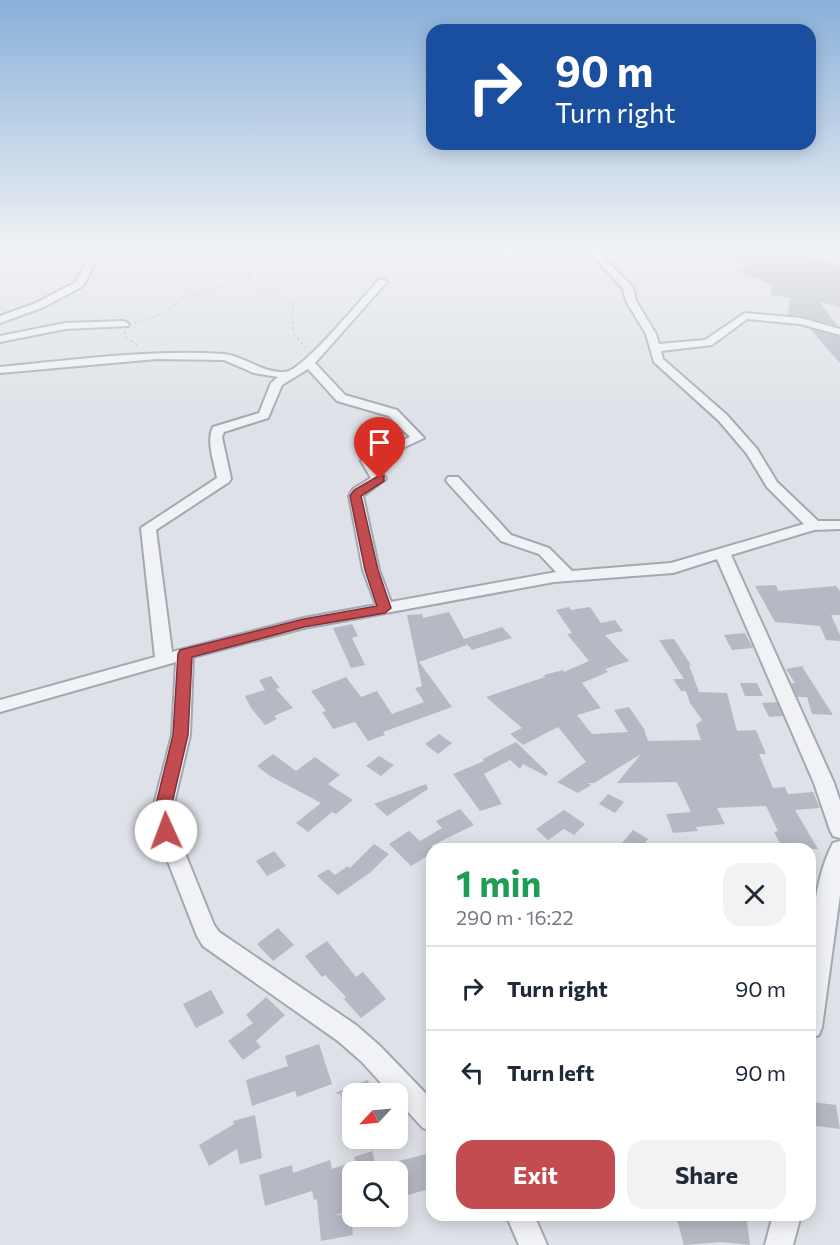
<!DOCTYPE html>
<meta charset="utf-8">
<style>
body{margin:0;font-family:Commissioner,sans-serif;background:#f2f2f3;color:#1f2937;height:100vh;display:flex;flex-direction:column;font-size:22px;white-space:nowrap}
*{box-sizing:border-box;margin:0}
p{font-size:20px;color:#747a83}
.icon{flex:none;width:33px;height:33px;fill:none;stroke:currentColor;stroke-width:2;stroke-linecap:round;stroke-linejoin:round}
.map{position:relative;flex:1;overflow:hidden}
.drawer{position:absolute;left:426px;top:843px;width:390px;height:378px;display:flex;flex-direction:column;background:#fff;border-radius:18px;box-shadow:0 3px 15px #0003}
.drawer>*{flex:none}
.guide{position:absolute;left:426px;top:24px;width:390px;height:126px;border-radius:18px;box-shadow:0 3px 15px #0003;background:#1a4fa0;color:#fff;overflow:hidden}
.needle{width:39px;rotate:244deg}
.buttons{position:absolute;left:342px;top:1083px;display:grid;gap:12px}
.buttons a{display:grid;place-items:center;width:66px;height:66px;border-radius:12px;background:#fff;box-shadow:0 3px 15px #0003;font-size:30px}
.pin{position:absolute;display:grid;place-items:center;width:51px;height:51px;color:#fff;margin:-62px -26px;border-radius:50% 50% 50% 0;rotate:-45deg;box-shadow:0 0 6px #0007}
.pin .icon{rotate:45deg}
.me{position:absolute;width:66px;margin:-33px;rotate:358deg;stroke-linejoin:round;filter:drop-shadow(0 0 4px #0008)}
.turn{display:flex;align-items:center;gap:21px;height:126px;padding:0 30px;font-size:27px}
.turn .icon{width:78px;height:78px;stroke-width:2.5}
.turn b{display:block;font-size:42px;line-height:51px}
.round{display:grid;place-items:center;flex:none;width:63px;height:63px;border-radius:18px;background:#f2f2f3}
.headline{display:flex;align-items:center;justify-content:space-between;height:102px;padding:0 30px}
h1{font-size:36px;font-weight:700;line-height:45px;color:#1e9e55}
.cta{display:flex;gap:12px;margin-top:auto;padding:12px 30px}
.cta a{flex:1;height:69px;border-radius:18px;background:#c34c51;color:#fff;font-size:24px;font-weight:700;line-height:69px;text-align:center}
.cta a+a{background:#f2f2f3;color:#1f2937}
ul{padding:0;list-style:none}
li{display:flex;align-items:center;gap:18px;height:84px;padding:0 30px;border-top:2px solid #e0e1e3}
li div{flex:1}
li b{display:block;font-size:22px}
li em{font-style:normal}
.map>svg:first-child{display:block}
.building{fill:#b6b9c3}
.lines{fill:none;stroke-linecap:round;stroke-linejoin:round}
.street-casing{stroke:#a4a8b0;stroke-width:4}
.path{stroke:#bdbfc5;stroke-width:1.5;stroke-dasharray:3 3;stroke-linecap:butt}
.street{fill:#f1f2f5;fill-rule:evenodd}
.route{fill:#c34c51;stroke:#7f3135;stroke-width:1.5}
</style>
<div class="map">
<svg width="840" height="1245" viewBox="0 0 840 1245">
<rect width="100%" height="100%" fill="#dee1e7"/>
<g class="building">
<path d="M719,248H750L766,252L778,248H788L840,267V307L819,302L838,326L802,316L788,315L790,298L770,295L773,285L736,271L752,267L722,255L729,253L718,250Z"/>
<path d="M810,329L840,337V363Z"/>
<path d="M776,585L778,591L836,586L840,591V615H831L840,635V641L826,640L820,626L775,622L755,586Z"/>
<path d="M569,607L571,610L590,607L601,623L615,620L623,631L605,635L629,661L605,669L608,672L582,683L601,708L577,715L592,734L628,732L614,710L629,707L644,729L648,741L701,740L696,725L702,720L690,703L686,691H681L673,679H684L659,640L674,639L691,665H689L699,692L727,693L737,731L756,730L766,754H759L773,788L785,787L788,794L813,792L820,808L795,810L818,849H783L774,832L778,831L766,806L717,808L725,824L696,827L698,831L673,833L666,814L691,812L677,782L617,783L641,754L594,783H588L591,785L578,793L557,782L586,762L563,733L558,727L523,745L510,734L522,728L486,697L545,677L544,675L563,670L564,672L589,661L567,634L572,633L556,610Z"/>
<path d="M449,612L464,639L502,627L512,638L472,650L466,643L467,645L419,662L452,707L383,732L385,735L368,741L355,722L333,729L322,712L326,711L311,691L346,677L361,697L377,691L392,714L424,702L415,688L422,686L407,615L422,614L423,618Z"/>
<path d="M352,624L358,636L352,638L365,665L351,668L333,628Z"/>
<path d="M745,633L753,648L732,650L724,635Z"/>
<path d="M803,666V668L833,715L812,714L807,697H797L791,683H795L786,669Z"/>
<path d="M271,676L280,688L276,689L293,708L274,716L277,719L265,725L251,708L245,696L265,690L259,680Z"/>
<path d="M740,683H757L763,696H745Z"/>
<path d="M777,702L783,716L769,717L762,703Z"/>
<path d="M439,734L452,743L438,754L425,744Z"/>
<path d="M516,742L548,773L546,776L523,764L520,769L510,760L484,774L502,804L480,811L453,774L484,761L483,759Z"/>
<path d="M273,754L296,771L315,757L340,775L328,784L353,800L336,814L332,812L308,832L296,823L321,803L270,776L257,766Z"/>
<path d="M379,756L394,765L381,776L366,766Z"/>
<path d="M426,784L428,789L387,816L374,804Z"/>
<path d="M608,794L624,802L615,813L599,804Z"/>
<path d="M460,809L474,825L431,846L434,849L432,853L411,866L389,844L409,831L420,841L442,828L436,821Z"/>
<path d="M564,810L585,824L574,835L564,829L548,840L536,829Z"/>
<path d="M633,830L648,839L640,849H617Z"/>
<path d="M374,844L389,854L371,872L338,895L317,876L328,869L335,875L348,866L350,868Z"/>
<path d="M274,851L286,866L267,876L256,861Z"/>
<path d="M278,928L294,945L273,961L257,944Z"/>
<path d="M327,941L356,977L363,972L386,999L361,1018L344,999L346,997L325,975L322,977L305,956Z"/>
<path d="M211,990L224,1013L196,1028L183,1004Z"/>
<path d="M266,997L285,1015L256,1041L261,1047L243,1060L228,1041L253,1023L246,1015Z"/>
<path d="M319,1044L332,1084L297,1097L295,1091L252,1106L246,1080L288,1066L285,1056Z"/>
<path d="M368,1080L373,1094H352L351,1124L340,1094L335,1093Z"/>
<path d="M812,1102L836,1105L840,1129L816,1126Z"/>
<path d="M255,1115L262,1158L240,1164L237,1149L209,1166L199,1145L234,1124L233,1121Z"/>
<path d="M372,1151L378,1172H352V1210L335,1215L351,1216L353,1235L321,1241L317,1199L314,1200L312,1191L265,1206L259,1175L292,1165L293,1173L330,1160L332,1169L355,1161L354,1157Z"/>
<path d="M430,1153L432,1188L408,1195L399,1161Z"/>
<path d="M690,1215L746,1216L750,1245L722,1242L684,1245L676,1216Z"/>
</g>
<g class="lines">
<g class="street-casing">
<g id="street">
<path d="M585,248H594L633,287L636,301L656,334L659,344L705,340L745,313L801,318L840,329V335L800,324L747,319L712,345L661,351L663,359L727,415L757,449L777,482L818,521H840V529L814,530L731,555L834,783L840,801V838L833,836L830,830L814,783L717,559L673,573L554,582L304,628L193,657L190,735L172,812L176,831L214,925L219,932L356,1025L380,1046L432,1100V1132L423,1128L398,1101V1094H391L362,1062L338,1041L203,946L197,936L156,831L152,812L172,735L176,662L0,712V700L155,657L141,528L217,478C214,462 206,441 213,427L259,413L271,383L278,377L254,373L224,360L157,359L0,373V367C74,360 149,349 224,354C242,355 269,377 289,371C308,364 362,298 379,280L382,279L387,282L385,284L315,363L345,395L397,410L424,438L375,461L386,479L363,496L379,570L391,602L556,572L539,554L501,541L448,483L446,480L448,477H458L511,535L549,548L572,571L671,563L804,524L767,487L747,454L719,421L654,362L646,334L626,301L623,288ZM308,369L337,401L389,416L410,437L364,456L361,461L371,478L353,489L349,496L363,570L376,605L304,618L172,652L156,530L229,482L231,479L222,437L224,432L268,418L282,385Z"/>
<path d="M87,261L95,263L83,286L44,307L0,323V316L36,303L76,282Z"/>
<path d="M124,321L129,324L128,326L65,329L0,342V336L65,323Z"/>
<path d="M840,841V895L822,1027L819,1035L810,1038C810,982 806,893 833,843Z"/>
<path d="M506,1215H534L547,1245H519Z"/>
<path d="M773,1215H801L793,1245H765Z"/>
</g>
</g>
<g class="path">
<path d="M248,275L257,287L293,304V333L306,348"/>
<path d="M134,323L163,313L185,297L237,280L271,263L281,253L294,248"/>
<path d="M125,331V337L140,347"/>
</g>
<use href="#street" class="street"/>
</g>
<linearGradient id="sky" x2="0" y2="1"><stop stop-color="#89b0da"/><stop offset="0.59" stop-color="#f0f2f4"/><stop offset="1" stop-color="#f0f2f4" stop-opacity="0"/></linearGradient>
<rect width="840" height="422" fill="url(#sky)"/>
<path class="route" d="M380,475L384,476V481L361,496L378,570L391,608L385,613L304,627L192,657L188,735L170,812L174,831L172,835L166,837L160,835L154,812L173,735L178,654L180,650L304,619L377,606L365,570L350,496L354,490Z"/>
</svg>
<div class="buttons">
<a><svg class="needle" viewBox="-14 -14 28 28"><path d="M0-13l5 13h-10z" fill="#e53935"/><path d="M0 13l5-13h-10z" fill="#747a83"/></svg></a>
<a><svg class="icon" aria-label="search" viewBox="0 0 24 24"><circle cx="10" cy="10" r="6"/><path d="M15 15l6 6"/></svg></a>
</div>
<div class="pin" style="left:380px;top:479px;background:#d93025"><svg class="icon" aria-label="arrive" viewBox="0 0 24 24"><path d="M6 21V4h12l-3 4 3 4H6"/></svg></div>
<svg class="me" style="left:166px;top:831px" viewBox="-20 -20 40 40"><circle r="19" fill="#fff"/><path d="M0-13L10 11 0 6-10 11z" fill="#c34c51"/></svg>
<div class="guide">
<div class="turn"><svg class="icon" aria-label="right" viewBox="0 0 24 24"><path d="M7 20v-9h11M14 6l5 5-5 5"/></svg><div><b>90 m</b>Turn right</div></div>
</div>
<section class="drawer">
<div class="headline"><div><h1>1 min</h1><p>290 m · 16:22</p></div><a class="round"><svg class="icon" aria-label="close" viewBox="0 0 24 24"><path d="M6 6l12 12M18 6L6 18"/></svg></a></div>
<ul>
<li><svg class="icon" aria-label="right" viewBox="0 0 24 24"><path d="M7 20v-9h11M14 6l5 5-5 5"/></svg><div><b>Turn right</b></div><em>90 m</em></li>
<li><svg class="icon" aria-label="left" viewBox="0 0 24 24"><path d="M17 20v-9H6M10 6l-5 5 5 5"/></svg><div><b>Turn left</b></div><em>90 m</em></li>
</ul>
<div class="cta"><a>Exit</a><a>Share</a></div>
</section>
</div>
